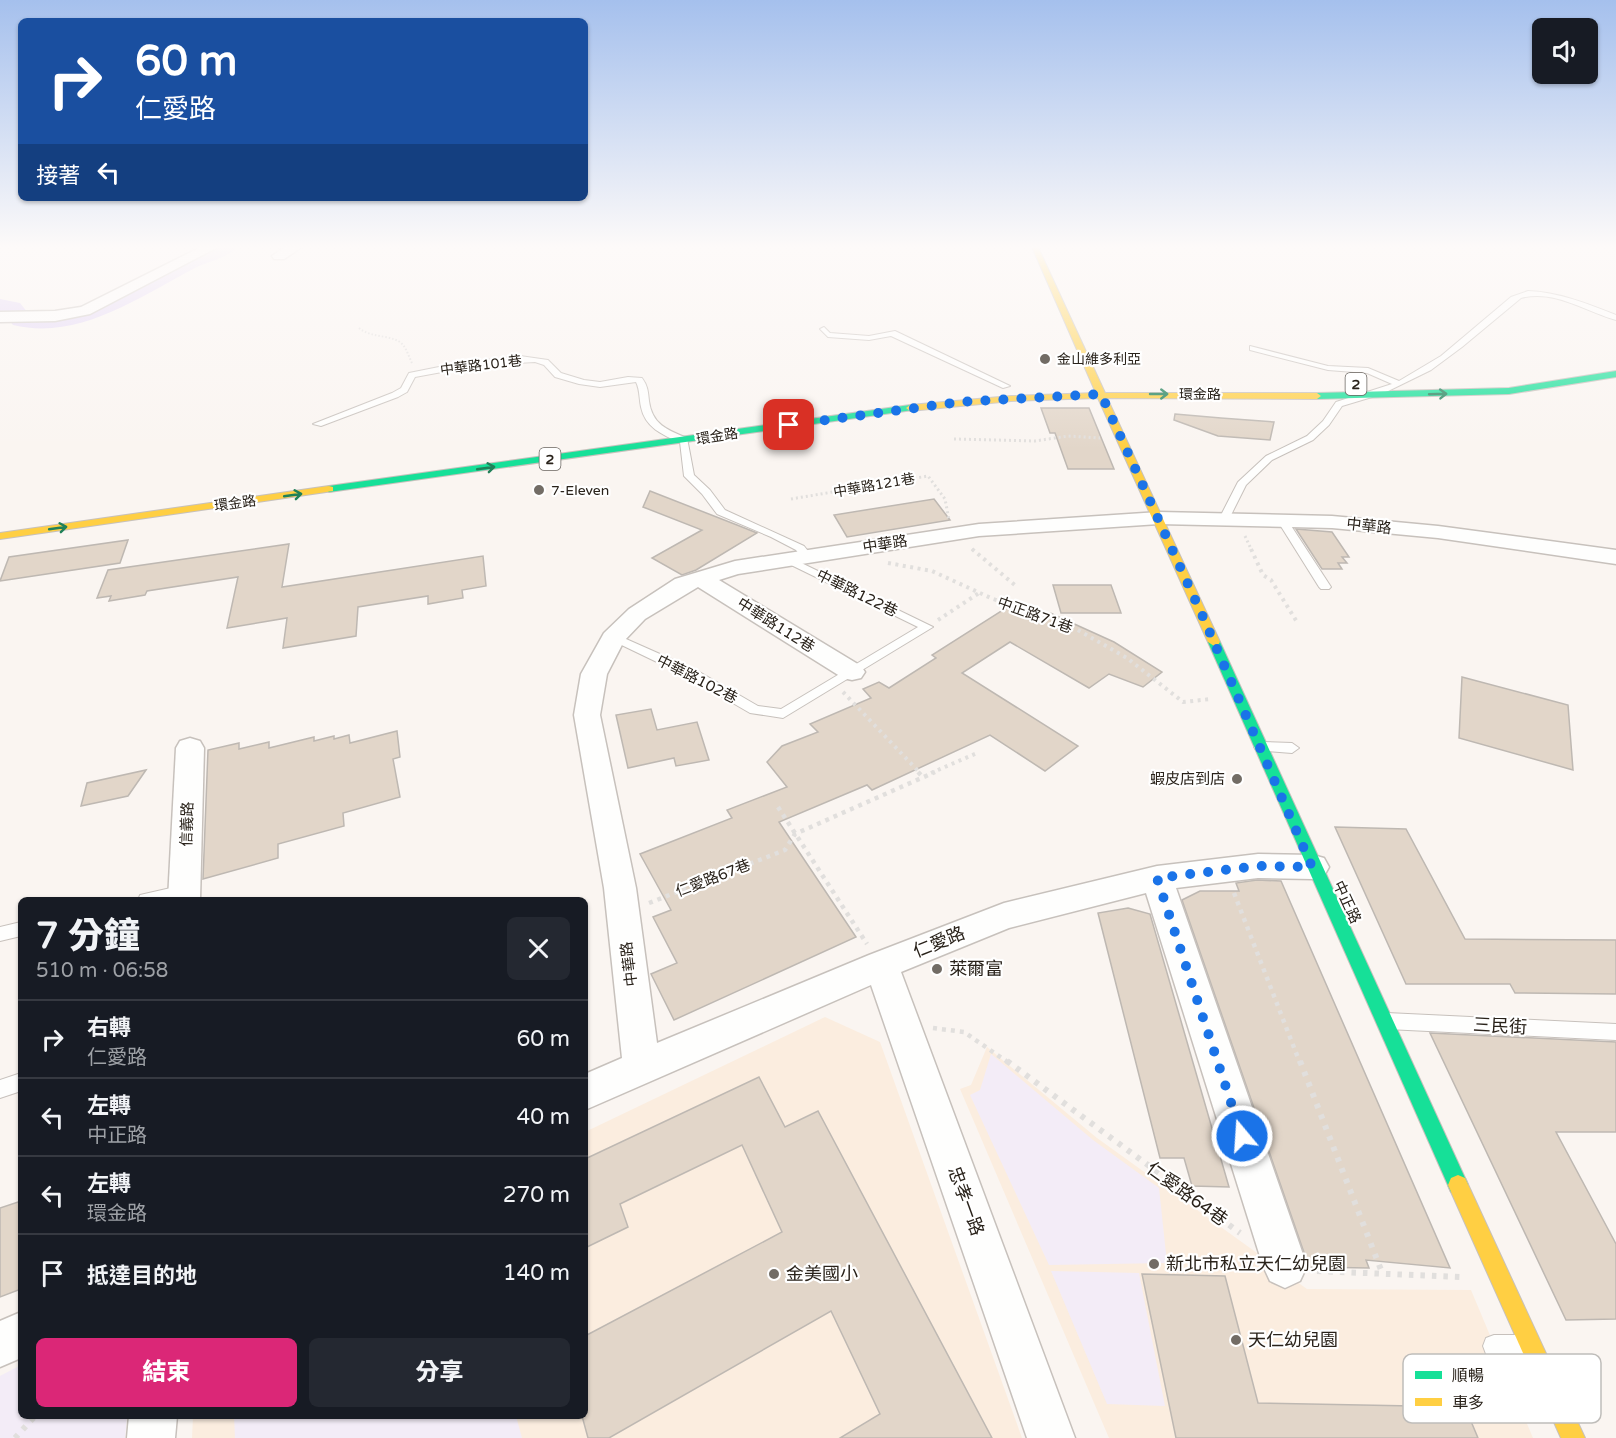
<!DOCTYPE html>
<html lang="zh-TW">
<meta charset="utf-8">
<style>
body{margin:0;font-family:"Varela Round","Noto Sans TC",sans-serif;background:#242831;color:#f1f3f6;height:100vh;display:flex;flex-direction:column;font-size:22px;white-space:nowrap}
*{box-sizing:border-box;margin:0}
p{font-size:20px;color:#9ea1a6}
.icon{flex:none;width:33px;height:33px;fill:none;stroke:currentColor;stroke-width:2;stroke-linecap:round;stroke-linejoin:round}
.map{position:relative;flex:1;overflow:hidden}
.details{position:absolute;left:18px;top:897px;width:570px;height:522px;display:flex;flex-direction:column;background:#171b24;border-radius:9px;box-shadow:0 2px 4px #0004}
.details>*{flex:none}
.hud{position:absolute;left:18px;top:18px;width:570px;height:183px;border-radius:9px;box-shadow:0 2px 4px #0004;background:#1a4fa0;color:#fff;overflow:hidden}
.controls{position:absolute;left:1532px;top:18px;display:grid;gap:12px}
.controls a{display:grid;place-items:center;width:66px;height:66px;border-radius:9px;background:#171b24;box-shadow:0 2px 4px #0004;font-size:30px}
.pin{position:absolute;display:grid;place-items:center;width:51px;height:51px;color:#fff;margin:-26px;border-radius:12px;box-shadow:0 3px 9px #0006}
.me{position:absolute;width:66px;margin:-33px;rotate:342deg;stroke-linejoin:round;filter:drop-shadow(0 0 4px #0008)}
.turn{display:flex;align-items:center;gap:21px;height:126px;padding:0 18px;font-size:27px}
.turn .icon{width:78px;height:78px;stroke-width:2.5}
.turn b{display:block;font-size:42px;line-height:51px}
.then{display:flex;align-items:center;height:57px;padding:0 18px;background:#0003;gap:12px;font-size:22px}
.round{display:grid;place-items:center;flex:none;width:63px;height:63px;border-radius:9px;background:#242831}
.summary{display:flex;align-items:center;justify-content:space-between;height:102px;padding:0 18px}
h1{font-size:36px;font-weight:800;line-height:45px}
.button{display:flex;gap:12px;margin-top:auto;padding:12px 18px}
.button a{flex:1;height:69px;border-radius:9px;background:#db2777;color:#fff;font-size:24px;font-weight:800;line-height:69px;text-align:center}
.button a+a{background:#242831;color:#f1f3f6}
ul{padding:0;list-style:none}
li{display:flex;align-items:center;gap:18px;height:78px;padding:0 18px;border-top:2px solid #363941}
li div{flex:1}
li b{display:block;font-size:22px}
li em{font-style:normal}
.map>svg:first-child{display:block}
.built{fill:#fbeddf}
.green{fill:#f3ecf7}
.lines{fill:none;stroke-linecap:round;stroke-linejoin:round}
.river{fill:#e0d2f5;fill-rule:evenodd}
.building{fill:#e2d6c9;stroke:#beb8b2;stroke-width:1.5}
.lane-casing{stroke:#c7c1bc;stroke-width:2}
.street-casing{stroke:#c7c1bc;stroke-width:3}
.fast-casing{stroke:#c7c1bc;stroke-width:2}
.slow-casing{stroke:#c7c1bc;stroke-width:2}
.path-far4{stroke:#e1dfdd;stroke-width:2;stroke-dasharray:1.5 2;stroke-linecap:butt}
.path-far3{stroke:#e1dfdd;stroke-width:3;stroke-dasharray:2 3;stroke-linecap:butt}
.path-far2{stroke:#e1dfdd;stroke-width:4;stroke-dasharray:3 4.5;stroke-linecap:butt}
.path-far1{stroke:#e1dfdd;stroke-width:4.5;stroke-dasharray:4 5;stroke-linecap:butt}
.path{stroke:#e1dfdd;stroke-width:6;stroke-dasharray:4.5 7;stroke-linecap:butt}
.lane{fill:#fefefd;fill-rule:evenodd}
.street{fill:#fefefd;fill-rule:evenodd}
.fast{fill:#16e098;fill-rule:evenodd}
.slow{fill:#ffcf43;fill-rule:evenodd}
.oneway{stroke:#208159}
.route{stroke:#1a73e8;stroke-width:10;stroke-dasharray:0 18}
.poi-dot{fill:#726c65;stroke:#fff;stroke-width:2}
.labels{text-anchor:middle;stroke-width:4.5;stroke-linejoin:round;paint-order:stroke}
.far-poi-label{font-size:14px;fill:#29221a;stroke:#fff;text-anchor:start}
.far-street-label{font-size:14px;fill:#29221a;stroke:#fff}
.shield{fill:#fff;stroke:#69645f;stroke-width:1.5}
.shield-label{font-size:14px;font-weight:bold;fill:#29221a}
.street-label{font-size:15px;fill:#29221a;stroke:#fff}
.poi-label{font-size:15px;fill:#29221a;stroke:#fff;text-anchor:end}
.near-street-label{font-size:18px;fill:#29221a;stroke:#fff}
.near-poi-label{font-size:18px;fill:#29221a;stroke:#fff;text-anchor:start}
.key{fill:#fff;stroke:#bfbdba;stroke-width:1.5}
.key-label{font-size:16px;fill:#29221a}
</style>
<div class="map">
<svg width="1616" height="1438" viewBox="0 0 1616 1438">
<rect width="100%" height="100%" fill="#faf5f1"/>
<g class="built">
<path d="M825,1017L880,1042L1022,1438H192L193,1416H585V1132Z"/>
<path d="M987,1047L1097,1138L1307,1289L1471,1290L1533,1438H1109L960,1089L971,1085Z"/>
</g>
<g class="green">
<path d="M991,1054L1093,1140L1159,1188L1167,1263L1049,1265L970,1095L980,1090Z"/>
<path d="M1051,1271L1139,1273L1165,1406L1107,1404Z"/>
<path d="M21,1365V1416H127L125,1438H0V1376Z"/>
<path d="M234,1416H516L522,1438H235Z"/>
</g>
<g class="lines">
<path class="river" d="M207,247H236C229,258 206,262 195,268C139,297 79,341 13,325L4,314L0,313V299L20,303L28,313C96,316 147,271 207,247Z"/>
</g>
<g class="building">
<path d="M1041,408H1089L1114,469H1068L1055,433H1050Z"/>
<path d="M1175,414L1221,418L1274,422L1270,440L1218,436L1174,420Z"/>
<path d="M650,491L737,525L757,533L696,570L682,575L652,558L702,530L643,507Z"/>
<path d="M934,499L950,520L847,537L834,515Z"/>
<path d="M1296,529L1332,532L1349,557H1342L1347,563H1338L1342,569H1322Z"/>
<path d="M128,540L120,563L0,581L9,557Z"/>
<path d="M289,544L282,587L483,556L486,586L462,590L463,598L428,604V596L358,607L356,636L283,648L287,618L227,628L238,577L147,591L145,595L109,601L111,596L97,598L108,570Z"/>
<path d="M1053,585H1111L1121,613H1061Z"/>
<path d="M1009,606L1039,623L1050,613L1114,642L1162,672L1143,687L1109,674L1089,688L1010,642L962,673L1078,746L1045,771L990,735L872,790L867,785L779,822L856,937L674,1020L651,974L677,963L653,917L671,910L640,854L732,818L727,810L787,787L767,762L782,746L818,732L810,724L871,698L863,689L879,682L889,688L936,658L932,655Z"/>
<path d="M1462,677L1568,705L1573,770L1459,738Z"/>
<path d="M651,709L657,730L697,722L709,760L676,766L674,758L628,768L616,715Z"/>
<path d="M397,731L400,757L393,759L400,797L343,813L344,826L278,844V858L203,879L208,750L239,743V749L269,742V748L314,737V741L334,736V739L349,735L350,743Z"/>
<path d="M146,770L128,796L81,806L87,783Z"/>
<path d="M1335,827L1406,829L1465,939L1616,940V994L1515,993L1510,984H1406Z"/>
<path d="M1257,880L1281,881L1450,1268L1366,1260L1369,1268L1309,1267L1182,900L1200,891H1239L1236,883Z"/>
<path d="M1128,908L1150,914L1229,1187L1192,1186L1184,1158H1160L1098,913Z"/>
<path d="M1430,1033L1616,1042V1132H1556L1616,1244V1319L1566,1320Z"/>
<path d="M759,1077L785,1127L818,1111L992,1438H840L880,1414L831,1311L609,1438H588L582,1416H585V1336L782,1232L742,1145L620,1204L628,1227L585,1248V1159Z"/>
<path d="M21,1201V1289L0,1297V1208Z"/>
<path d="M1142,1274L1225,1276L1258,1403L1465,1407L1478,1438H1176Z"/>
</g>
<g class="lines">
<g class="lane-casing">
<g id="lane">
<path d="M1528,291C1559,292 1588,304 1616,315V320C1585,311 1554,289 1521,298L1462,347L1431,370L1382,394L1342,406L1329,425L1313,440L1272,460L1246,485L1228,521H1220L1219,519L1238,482L1266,456L1307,436L1323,421L1336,402L1392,384L1367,373L1328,370L1250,350V346L1328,366L1368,368L1399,381L1441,356L1511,297Z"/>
<path d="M824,327L830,333L869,336L895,331L1010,386L1003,388L891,336L869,340L828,337L820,329Z"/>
<path d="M520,356L548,360L561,373L584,380L600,382L628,377L642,378C648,386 648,392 649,401C652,424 667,430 687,438L694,475L710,490L725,510L804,546L812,556L810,558H802L796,550L771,537L717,514L702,494L684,476L680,442C662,435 645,427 641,407C639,398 640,390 636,382L600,387L579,384L555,377L544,365L535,362L480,365L415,377L407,392L398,397L321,426L313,424L392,393L401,388L409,373L459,363Z"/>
<path d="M1282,517L1286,518L1331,587L1329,589H1321L1319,587L1277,520Z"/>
<path d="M787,556L933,627L783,718L750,713L686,676L607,638L609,635H617L696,670L758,706L781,709L918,627L783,561L781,559Z"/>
<path d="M1261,742L1292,743L1299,748L1292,753L1256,750L1254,747Z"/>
<path d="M184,885L190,886L192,891L190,896L173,900H138L140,895Z"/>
<path d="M21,922V936L0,941V927Z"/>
<path d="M1387,1013L1616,1024V1040L1387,1029L1381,1027L1378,1021L1381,1015Z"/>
<path d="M21,1073V1091L0,1098V1080Z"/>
<path d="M1494,1335H1519L1527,1338L1530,1346L1527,1354C1515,1359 1498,1359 1486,1354L1483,1346L1486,1338Z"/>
</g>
</g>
<g class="street-casing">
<g id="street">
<path d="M201,247H218L90,314L55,321L0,322V312L55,311L81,307Z"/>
<path d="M285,247H302L284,259H274L272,256Z"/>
<path d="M1159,512L1332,516L1438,526L1616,550V564L1438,538L1332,528L1159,524L979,536L738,574L719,580L861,666L865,672L861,678L852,680L843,678L698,587L645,619L624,641L607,674L600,715L636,888L657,1043L869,955L1004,903L1157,866L1258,854L1313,855L1324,858L1329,867L1324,876L1313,879L1258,878L1176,888L1307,1266L1300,1281L1285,1288L1270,1281L1263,1266L1146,893L1009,928L901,972L1075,1438H1027L871,985L585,1110V1074L622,1058L604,888L574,715L581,674L604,633L629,609L675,579L735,561L979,524Z"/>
<path d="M190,738L200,741L204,748L200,900H168L176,748L180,741Z"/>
<path d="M21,1312V1358L0,1367V1321Z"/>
<path d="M129,1416H177L175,1438H127Z"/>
</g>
</g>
<g class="fast-casing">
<g id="fast">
<path d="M1616,371V377L1509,394L1317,399L1313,396L1317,393L1509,388Z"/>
<path d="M910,405L913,406V410L329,492L324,489L329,486Z"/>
<path d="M1214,638L1220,642L1465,1178L1468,1185L1465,1192L1458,1195L1451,1192L1208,642Z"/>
</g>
</g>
<g class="slow-casing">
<g id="slow">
<path d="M1032,247H1038L1105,393H1317L1321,396L1317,399L1107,398L1220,642L1218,645L1214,646L1208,642L1098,398L1011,401L910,411L906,408L910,405L1011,396L1096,393Z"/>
<path d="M329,486L333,487V491L0,539V533Z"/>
<path d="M1458,1175L1465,1178L1585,1438H1561L1448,1185L1451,1178Z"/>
</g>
</g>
<path class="path-far4" d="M359,328C372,339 394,334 403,345C407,350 409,357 412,363"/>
<g class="path-far3">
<path d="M954,439L1035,441L1068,436L1100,438"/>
<path d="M791,499L928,476L945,499L949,520"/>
<path d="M1245,536L1252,551"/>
<path d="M972,549L974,551"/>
</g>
<g class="path-far2">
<path d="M972,549L1016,586"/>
<path d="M1251,549L1263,575L1271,580L1297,622"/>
<path d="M888,563L932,571L993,599L1062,621L1127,658L1183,702L1211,699"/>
<path d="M938,620L979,593"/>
<path d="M843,692L920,773"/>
<path d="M931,773L977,753"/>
</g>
<g class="path-far1">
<path d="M918,772L923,777"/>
<path d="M778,807L867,944"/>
<path d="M1234,893L1300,1063"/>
<path d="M649,903L785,850L795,834L935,772"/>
<path d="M933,1028L964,1032L1009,1063"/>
</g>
<g class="path">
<path d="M1007,1061L1240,1233"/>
<path d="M1300,1061L1383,1275"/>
<path d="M1317,1271L1460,1277"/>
<path d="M15,1438L35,1416"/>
</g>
<use href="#lane" class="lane"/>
<use href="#street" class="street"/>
<use href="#fast" class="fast"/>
<use href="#slow" class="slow"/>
</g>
<defs><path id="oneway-shaft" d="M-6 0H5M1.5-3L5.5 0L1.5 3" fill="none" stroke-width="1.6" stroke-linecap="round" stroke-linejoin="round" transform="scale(1.5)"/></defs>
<g class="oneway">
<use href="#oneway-shaft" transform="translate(1159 394)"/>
<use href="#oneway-shaft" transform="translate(1438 394) rotate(-2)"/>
<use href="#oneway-shaft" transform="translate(486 468) rotate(-8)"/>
<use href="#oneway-shaft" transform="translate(293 495) rotate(-8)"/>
<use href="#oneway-shaft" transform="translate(58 528) rotate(-8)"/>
</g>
<linearGradient id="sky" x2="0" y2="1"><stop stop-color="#a5c0ed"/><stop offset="0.55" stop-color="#fdfaf9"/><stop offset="1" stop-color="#fdfaf9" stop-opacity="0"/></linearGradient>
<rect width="1616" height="449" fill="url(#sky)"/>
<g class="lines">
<path class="route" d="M789,425L960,402L1101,394L1203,617L1312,867L1258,866L1157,878L1242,1136"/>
</g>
<g class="poi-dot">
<circle cx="1045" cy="359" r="6"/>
<circle cx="539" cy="490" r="6"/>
<circle cx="1237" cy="779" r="6"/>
<circle cx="937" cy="969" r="6"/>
<circle cx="1154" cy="1264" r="6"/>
<circle cx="774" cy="1274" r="6"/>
<circle cx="1236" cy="1340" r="6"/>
</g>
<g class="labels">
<g class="far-poi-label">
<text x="1057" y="364">金山維多利亞</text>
<text x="551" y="495">7-Eleven</text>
</g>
<g class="far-street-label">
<text transform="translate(481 365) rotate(-7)" y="5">中華路101巷</text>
<text x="1200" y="399">環金路</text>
<text transform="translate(717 436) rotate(-9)" y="5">環金路</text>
<text transform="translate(874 485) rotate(-10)" y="5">中華路121巷</text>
<text transform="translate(235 503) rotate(-8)" y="5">環金路</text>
</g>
<g class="shield">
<rect x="1345.5" y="373" width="21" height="22" rx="4.5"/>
<rect x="539.5" y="448" width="21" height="22" rx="4.5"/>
</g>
<g class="shield-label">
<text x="1356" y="389">2</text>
<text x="550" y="464">2</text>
</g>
<g class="street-label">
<text transform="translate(1369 526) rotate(6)" y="5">中華路</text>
<text transform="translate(885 544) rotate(-9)" y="5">中華路</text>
<text transform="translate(857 593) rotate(26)" y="5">中華路122巷</text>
<text transform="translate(1035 615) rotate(20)" y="5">中正路71巷</text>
<text transform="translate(776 625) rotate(32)" y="5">中華路112巷</text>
<text transform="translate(697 679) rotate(27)" y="5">中華路102巷</text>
<text transform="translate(187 824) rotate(-88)" y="5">信義路</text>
<text transform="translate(713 878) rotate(-21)" y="5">仁愛路67巷</text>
<text transform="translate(1347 902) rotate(65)" y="5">中正路</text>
<text transform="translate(629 964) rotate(-97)" y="5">中華路</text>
</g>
<g class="poi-label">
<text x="1225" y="784">蝦皮店到店</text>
</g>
<g class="near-street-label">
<text transform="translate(939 942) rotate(-22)" y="6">仁愛路</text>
<text transform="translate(1500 1026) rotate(3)" y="6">三民街</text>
<text transform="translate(1187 1194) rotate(36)" y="6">仁愛路64巷</text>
<text transform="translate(966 1201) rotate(70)" y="6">忠孝一路</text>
</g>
<g class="near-poi-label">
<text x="949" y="975">萊爾富</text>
<text x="1166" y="1270">新北市私立天仁幼兒園</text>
<text x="786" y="1280">金美國小</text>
<text x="1248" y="1346">天仁幼兒園</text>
</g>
</g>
<rect x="1403" y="1354" width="198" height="69" rx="9" class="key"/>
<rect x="1415" y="1371" width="27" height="8" fill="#16e098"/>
<rect x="1415" y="1398" width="27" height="8" fill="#ffcf43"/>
<g class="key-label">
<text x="1452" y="1381">順暢</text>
<text x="1452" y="1408">車多</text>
</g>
</svg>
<div class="controls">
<a><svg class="icon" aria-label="sound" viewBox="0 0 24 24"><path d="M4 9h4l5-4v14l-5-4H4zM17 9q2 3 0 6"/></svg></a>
</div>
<div class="pin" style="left:789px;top:425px;background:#d93025"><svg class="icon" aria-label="arrive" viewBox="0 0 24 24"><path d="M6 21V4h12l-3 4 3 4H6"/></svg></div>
<svg class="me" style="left:1242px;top:1136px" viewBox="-20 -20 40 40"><circle r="17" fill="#1a73e8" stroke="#fff" stroke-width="3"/><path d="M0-11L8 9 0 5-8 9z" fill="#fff"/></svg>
<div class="hud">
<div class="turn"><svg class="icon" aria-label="right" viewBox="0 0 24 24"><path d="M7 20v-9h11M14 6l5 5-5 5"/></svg><div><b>60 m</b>仁愛路</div></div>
<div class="then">接著<svg class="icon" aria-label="left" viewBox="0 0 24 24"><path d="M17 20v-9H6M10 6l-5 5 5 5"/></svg></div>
</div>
<section class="details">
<div class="summary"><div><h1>7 分鐘</h1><p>510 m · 06:58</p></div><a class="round"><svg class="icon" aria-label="close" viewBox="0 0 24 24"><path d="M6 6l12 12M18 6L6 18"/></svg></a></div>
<ul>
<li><svg class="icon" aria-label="right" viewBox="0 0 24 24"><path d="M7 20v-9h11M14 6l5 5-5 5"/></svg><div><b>右轉</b><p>仁愛路</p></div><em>60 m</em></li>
<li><svg class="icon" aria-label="left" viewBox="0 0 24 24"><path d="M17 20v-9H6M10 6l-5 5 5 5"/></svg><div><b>左轉</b><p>中正路</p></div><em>40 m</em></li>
<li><svg class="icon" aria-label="left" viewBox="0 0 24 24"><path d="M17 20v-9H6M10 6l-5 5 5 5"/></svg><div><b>左轉</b><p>環金路</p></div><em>270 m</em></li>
<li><svg class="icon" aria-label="arrive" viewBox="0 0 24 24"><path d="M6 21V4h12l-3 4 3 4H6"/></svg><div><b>抵達目的地</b></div><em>140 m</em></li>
</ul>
<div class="button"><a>結束</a><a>分享</a></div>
</section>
</div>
